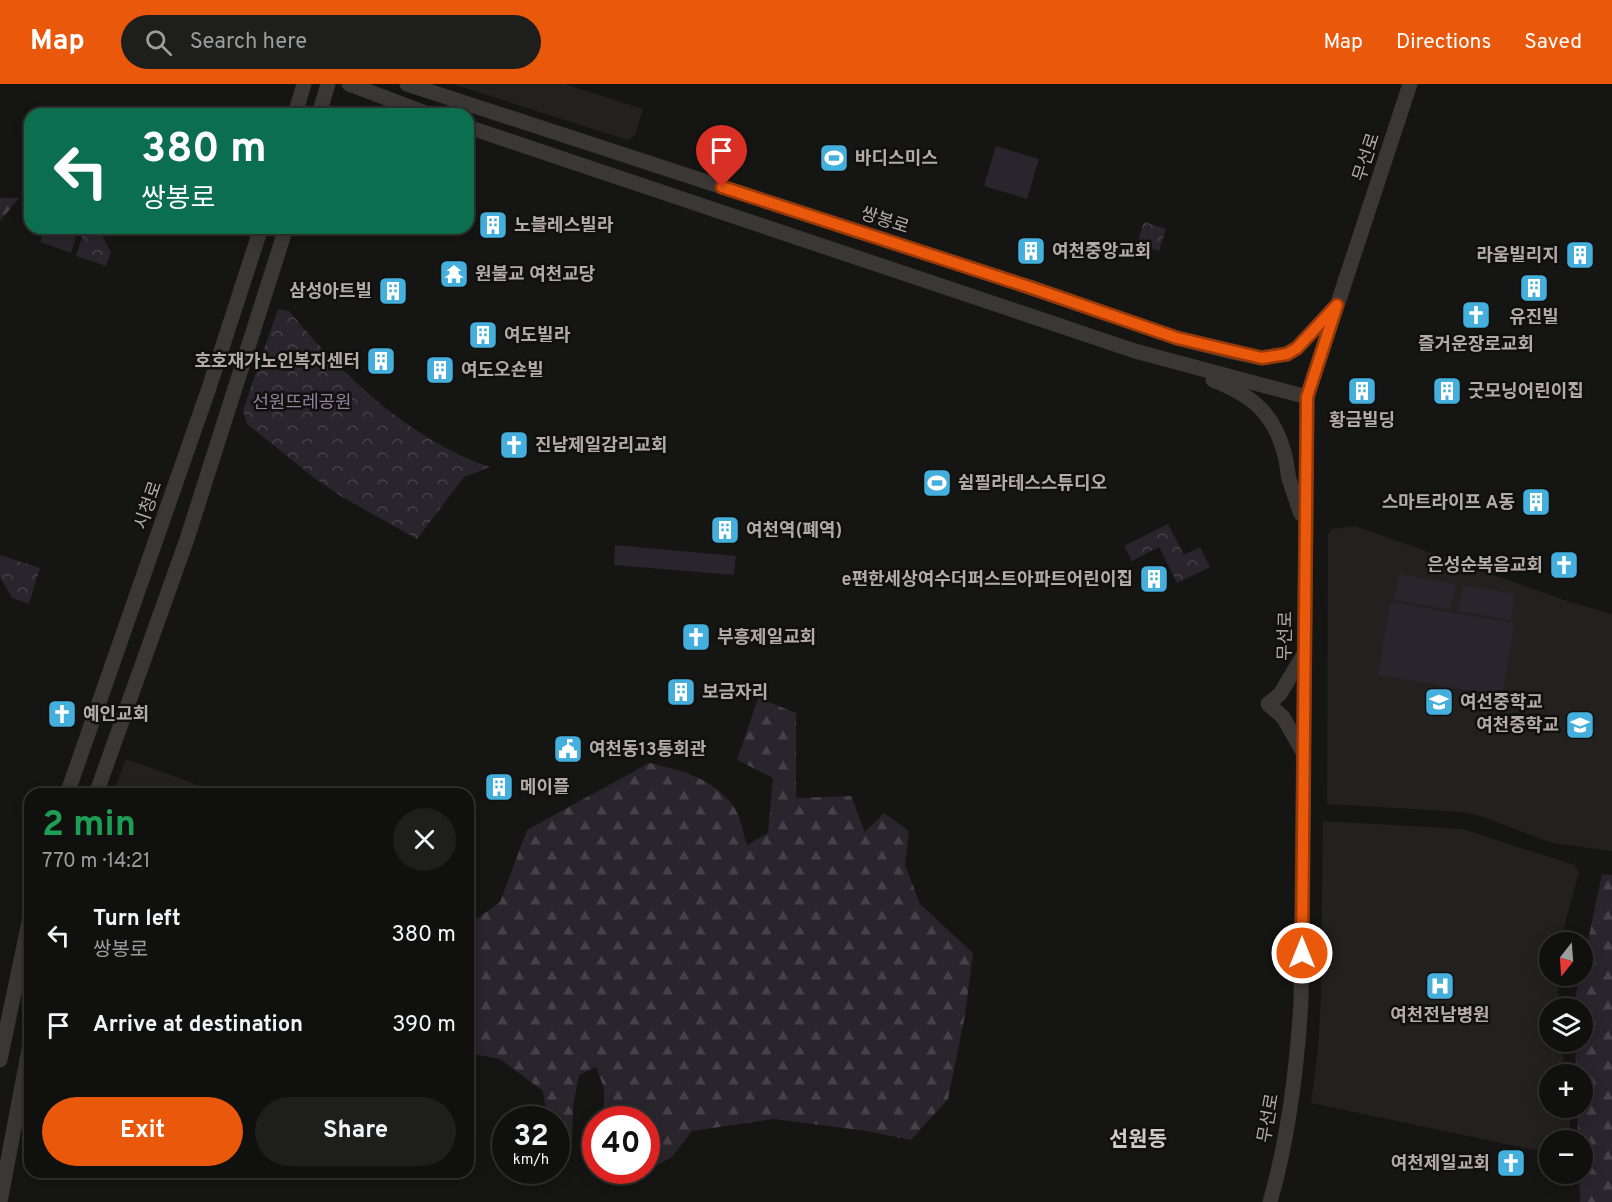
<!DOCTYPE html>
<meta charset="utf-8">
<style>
body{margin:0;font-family:Overpass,"Noto Sans KR",sans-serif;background:#1e1e1d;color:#f1f3f6;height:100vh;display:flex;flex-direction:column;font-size:22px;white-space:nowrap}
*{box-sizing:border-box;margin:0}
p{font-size:20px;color:#9c9d9e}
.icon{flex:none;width:33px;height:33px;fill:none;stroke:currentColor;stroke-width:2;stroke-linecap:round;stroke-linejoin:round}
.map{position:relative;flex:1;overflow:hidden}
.drawer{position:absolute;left:24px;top:704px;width:450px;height:390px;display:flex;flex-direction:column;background:#10100f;border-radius:18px;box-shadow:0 3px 15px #0003,0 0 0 2px #30302f}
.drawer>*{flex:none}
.top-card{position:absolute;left:24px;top:24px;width:450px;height:126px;border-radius:18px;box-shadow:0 3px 15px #0003,0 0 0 2px #30302f;background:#0b6e4f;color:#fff;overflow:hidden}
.needle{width:39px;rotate:197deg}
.buttons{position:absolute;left:1539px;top:848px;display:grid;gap:12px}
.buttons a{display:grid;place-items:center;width:54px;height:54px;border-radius:50%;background:#10100f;box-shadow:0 3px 15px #0003,0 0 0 2px #30302f;font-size:30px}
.speed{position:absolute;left:492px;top:1022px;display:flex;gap:12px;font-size:30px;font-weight:700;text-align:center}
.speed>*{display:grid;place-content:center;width:78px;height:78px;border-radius:50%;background:#10100f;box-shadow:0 3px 15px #0003,0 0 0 2px #30302f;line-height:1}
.speed small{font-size:15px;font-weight:400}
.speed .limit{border:9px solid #d22;background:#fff;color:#111}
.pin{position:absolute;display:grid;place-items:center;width:51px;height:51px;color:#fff;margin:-62px -26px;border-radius:50% 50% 50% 0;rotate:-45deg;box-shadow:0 0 6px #0007}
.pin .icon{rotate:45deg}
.me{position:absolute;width:66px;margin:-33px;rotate:0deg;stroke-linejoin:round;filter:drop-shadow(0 0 4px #0008)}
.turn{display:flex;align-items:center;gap:21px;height:126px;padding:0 18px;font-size:27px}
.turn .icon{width:78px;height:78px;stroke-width:2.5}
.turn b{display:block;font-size:42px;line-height:51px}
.round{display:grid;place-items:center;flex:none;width:63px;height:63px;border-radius:32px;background:#1e1e1d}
.summary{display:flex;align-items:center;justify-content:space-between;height:102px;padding:0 18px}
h1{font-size:36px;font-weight:700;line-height:45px;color:#1e9e55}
.cta{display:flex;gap:12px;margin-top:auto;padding:12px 18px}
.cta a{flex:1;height:69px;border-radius:36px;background:#ea580c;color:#fff;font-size:24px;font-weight:700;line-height:69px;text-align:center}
.cta a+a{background:#1e1e1d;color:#f1f3f6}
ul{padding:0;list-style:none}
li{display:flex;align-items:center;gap:18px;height:90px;padding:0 18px}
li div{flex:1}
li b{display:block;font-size:22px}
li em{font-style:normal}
header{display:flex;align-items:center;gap:36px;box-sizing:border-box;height:84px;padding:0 30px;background:#ea580c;color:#fff}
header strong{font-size:28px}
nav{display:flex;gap:33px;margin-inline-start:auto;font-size:21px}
.search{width:420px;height:54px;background:#1e1e1d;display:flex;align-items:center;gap:15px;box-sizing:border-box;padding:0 21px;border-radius:33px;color:#9c9d9e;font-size:22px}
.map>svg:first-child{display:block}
.built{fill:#222120}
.green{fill:#2a242c}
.forest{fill:url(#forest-firs)}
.park{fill:url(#park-crowns)}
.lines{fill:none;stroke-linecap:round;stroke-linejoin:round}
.tertiary{stroke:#3a3735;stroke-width:15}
.route-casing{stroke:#983908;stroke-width:15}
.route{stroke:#ea580c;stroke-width:10}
.labels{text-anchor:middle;stroke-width:5;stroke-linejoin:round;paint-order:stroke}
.street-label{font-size:18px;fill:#b4aba7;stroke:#10100f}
.poi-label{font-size:18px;font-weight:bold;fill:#b4aba7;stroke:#10100f;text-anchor:start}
.park-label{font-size:18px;fill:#94809d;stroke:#10100f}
.quarter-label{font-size:21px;font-weight:bold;fill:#d0cbc7;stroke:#10100f}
</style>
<header>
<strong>Map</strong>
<div class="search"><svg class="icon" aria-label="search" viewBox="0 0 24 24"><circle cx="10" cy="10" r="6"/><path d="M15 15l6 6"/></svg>Search here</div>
<nav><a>Map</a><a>Directions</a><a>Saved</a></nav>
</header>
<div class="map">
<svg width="1612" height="1118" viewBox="0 0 1612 1118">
<defs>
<pattern id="forest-firs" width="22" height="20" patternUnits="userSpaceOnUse" patternTransform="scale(1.5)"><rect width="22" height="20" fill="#2a242c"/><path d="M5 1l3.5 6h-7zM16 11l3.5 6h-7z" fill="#464148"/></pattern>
<pattern id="park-crowns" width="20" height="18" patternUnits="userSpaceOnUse" patternTransform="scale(1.5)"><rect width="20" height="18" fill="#2a242c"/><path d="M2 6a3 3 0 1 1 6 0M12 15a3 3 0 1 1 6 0" fill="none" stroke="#464148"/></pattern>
</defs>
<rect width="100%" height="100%" fill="#151514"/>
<g class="built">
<path d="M453,0H565L643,25L635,52L627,56Z"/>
<path d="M1355,442L1567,517L1612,530V767L1552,759L1480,732L1463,728L1327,720L1328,450L1332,445Z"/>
<path d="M126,675L221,709H113Z"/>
<path d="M1323,737L1462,745L1575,781L1579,788L1560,858H1550V891H1557L1560,924H1550V957H1562L1565,990H1550V1023H1570V1056H1550L1549,1069L1311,1019L1318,963L1321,913Z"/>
</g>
<g class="green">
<path d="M996,62L1039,75L1027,115L984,102Z"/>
<path d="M45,144H79L71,169L40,158Z"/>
<path d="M615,461L736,472L734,491L614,481Z"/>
<path d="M1399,490L1455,500L1451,526L1394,516Z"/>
<path d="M1463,501L1515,510L1511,536L1458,527Z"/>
<path d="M1390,518L1514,539L1503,607L1499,610H1492L1378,591Z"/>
</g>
<g class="forest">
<path d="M0,114H19L0,137Z"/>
<path d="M758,614L796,629V714L851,712L865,748L884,729L909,747L905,781L920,820L973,869L965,931L948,1015L911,1056L867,1047L774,1035L692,1047L672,1073L624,1100L597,1088V1086H646V1035H604V1004L596,983L579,991L573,1022L572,1056L557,1046L556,1035H547L543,1007L500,975L468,969V841L500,818L527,746L649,679C681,686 713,694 733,722C741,732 743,750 747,761L768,749L773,694L737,676Z"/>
<path d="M1602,790L1612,791V1118H1580L1579,1089H1582V1056H1578L1577,1023H1582V990H1576L1575,957H1582V924H1574V919L1580,891H1582L1583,880Z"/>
</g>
<g class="park">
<path d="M1144,138L1166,145L1159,167L1137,160Z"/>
<path d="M85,144H98L111,168L106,182L76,172Z"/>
<path d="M278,225L289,227C342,291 410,356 490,383L464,393L417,455L342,413L313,393L247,340L243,326Z"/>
<path d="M1168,440L1184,471L1200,463L1210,483L1177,499L1159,463L1132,477L1124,462Z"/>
<path d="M0,471L40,484L29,520L12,514L0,493Z"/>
</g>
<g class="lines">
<g class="tertiary">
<path d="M349,0L428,30"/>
<path d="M407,0L1032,204L1177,254L1232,268L1261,274L1287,270L1297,264L1333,225"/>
<path d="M295,30L304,0"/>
<path d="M319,30L328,0"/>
<path d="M468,43L1135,267L1307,313"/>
<path d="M1213,296C1251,311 1273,328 1284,368C1287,377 1287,386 1289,395C1293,407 1297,419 1301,430"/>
<path d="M1303,668L1283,633L1268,620L1280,610L1304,570"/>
<path d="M67,710L209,304L261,144"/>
<path d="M96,710L187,455L286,144"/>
<path d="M0,976L30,833"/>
<path d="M0,1118L30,960"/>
<path d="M1270,1118C1289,1052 1297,985 1301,917L1307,313L1410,0"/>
</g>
</g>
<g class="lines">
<g class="route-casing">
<path id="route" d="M722,103L1032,204L1177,254L1262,274L1287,270L1297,264L1337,221L1307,313L1302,869"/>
</g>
<use href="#route" class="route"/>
</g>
<defs>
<g id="stadium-square" transform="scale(1.5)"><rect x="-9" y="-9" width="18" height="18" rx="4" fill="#44afdd" stroke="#10100f"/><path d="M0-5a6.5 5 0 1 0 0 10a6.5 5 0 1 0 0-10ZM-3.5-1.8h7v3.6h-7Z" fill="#fff"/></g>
<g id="building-square" transform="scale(1.5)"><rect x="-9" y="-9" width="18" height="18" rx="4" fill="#44afdd" stroke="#10100f"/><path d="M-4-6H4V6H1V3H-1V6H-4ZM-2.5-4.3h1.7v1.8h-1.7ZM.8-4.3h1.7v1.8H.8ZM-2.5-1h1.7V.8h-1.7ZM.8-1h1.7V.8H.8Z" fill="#fff"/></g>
<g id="temple-square" transform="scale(1.5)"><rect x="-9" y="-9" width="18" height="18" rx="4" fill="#44afdd" stroke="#10100f"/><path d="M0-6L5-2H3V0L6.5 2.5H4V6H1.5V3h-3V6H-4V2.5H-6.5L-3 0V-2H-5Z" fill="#fff"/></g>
<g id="church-square" transform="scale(1.5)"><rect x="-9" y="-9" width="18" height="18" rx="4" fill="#44afdd" stroke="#10100f"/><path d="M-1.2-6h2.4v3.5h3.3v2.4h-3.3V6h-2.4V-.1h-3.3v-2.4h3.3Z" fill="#fff"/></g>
<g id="school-square" transform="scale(1.5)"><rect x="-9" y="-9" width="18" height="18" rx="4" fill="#44afdd" stroke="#10100f"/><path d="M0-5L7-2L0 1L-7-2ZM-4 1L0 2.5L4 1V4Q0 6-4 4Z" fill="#fff"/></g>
<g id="civic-square" transform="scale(1.5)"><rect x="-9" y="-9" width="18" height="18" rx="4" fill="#44afdd" stroke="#10100f"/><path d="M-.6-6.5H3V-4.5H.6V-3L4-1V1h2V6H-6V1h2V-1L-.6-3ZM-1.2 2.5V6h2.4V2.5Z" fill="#fff"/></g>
<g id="hospital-square" transform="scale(1.5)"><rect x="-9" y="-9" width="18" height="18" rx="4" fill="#44afdd" stroke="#10100f"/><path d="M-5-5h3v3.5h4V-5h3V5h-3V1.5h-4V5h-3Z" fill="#fff"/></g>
</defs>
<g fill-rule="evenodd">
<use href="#stadium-square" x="834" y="74"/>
<use href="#building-square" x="493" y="141"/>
<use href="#building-square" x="1031" y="167"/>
<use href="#building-square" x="1580" y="171"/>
<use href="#temple-square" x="454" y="190"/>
<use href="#building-square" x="1534" y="204"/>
<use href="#building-square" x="393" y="207"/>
<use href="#church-square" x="1476" y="231"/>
<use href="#building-square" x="483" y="251"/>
<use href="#building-square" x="381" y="277"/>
<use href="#building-square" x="440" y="286"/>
<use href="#building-square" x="1362" y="307"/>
<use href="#building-square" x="1447" y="307"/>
<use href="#church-square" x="514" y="361"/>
<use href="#stadium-square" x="937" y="399"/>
<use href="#building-square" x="1536" y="418"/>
<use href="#building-square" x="725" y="446"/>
<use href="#church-square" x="1564" y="481"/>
<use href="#building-square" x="1154" y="495"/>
<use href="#church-square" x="696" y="553"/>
<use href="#building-square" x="681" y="608"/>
<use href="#school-square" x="1439" y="618"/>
<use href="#church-square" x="62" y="630"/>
<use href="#school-square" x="1580" y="641"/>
<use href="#civic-square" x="568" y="665"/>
<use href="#building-square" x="499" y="703"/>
<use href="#hospital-square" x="1440" y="902"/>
<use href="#church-square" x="1511" y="1079"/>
</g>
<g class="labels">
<g class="street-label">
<text transform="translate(1366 73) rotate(-72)" y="6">무선로</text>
<text transform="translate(885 136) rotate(18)" y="6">쌍봉로</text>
<text transform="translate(148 421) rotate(-71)" y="6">시청로</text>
<text transform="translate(1285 552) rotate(-89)" y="6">무선로</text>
<text transform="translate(1268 1034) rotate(-80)" y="6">무선로</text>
</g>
<g class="poi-label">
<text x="855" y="80">바디스미스</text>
<text x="514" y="147">노블레스빌라</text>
<text x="1052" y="173">여천중앙교회</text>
<text x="1559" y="177" text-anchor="end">라움빌리지</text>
<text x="475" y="196">원불교 여천교당</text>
<text x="372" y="213" text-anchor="end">삼성아트빌</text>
<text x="1534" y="239" text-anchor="middle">유진빌</text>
<text x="504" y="257">여도빌라</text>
<text x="1476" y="266" text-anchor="middle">즐거운장로교회</text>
<text x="360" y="283" text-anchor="end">호호재가노인복지센터</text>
<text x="461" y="292">여도오숀빌</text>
<text x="1468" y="313">굿모닝어린이집</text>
<text x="1362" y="342" text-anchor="middle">황금빌딩</text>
<text x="535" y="367">진남제일감리교회</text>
<text x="958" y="405">쉼필라테스스튜디오</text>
<text x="1515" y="424" text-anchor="end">스마트라이프 A동</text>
<text x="746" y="452">여천역(폐역)</text>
<text x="1543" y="487" text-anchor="end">은성순복음교회</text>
<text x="1133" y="501" text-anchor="end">e편한세상여수더퍼스트아파트어린이집</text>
<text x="717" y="559">부흥제일교회</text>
<text x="702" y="614">보금자리</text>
<text x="1460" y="624">여선중학교</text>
<text x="83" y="636">예인교회</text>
<text x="1559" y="647" text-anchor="end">여천중학교</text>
<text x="589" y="671">여천동13통회관</text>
<text x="520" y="709">메이플</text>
<text x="1440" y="937" text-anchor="middle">여천전남병원</text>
<text x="1490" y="1085" text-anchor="end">여천제일교회</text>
</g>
<g class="park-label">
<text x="302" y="324">선원뜨레공원</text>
</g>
<g class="quarter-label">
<text x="1138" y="1062">선원동</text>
</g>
</g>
</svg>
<div class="buttons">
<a><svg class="needle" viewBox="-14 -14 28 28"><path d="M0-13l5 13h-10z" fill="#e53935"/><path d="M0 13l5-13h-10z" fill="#9c9d9e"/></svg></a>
<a><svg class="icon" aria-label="layers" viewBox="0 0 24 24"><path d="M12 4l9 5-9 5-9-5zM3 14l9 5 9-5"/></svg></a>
<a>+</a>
<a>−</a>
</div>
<div class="speed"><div>32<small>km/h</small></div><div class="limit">40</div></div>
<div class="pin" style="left:722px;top:103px;background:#d93025"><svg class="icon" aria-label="arrive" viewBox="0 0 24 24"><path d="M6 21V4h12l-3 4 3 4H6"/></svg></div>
<svg class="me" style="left:1302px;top:869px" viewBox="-20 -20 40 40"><circle r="17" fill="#ea580c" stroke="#fff" stroke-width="3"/><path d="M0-11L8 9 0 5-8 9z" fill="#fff"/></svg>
<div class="top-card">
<div class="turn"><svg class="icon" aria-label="left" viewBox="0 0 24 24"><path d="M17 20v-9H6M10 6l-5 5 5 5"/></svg><div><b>380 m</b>쌍봉로</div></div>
</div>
<section class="drawer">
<div class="summary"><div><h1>2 min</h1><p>770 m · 14:21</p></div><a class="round"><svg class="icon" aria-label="close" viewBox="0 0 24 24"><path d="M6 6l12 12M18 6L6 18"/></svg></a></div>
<ul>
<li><svg class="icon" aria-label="left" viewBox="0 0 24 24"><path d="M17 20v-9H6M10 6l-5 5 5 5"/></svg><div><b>Turn left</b><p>쌍봉로</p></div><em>380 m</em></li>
<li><svg class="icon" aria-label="arrive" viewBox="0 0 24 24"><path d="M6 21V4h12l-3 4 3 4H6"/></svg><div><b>Arrive at destination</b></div><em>390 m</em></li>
</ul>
<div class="cta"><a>Exit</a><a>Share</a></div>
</section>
</div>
